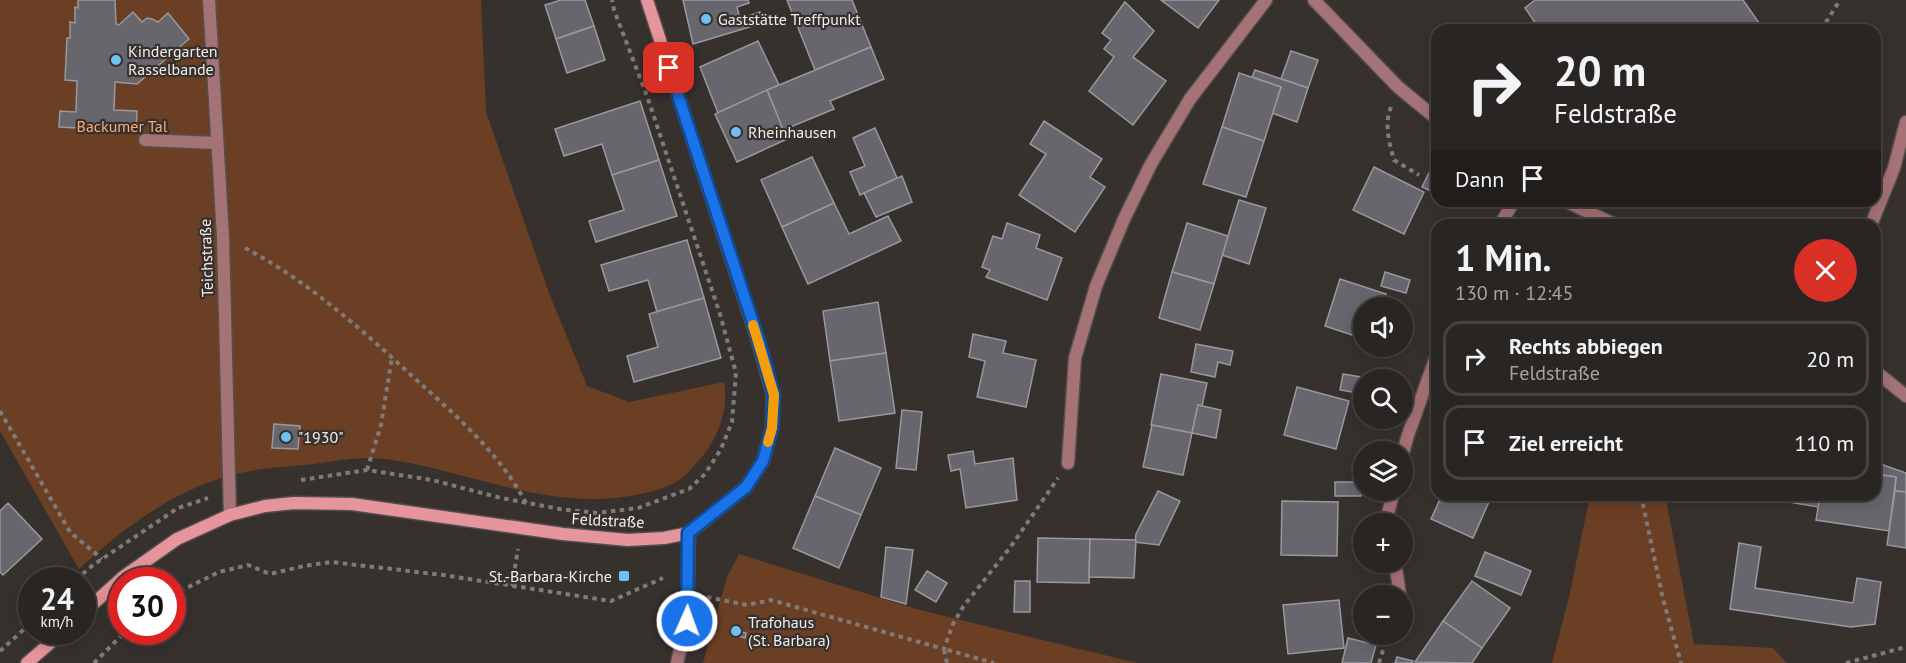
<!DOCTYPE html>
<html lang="de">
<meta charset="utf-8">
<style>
body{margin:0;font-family:"PT Sans",sans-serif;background:#35312f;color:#f1f3f6;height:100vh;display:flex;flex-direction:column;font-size:22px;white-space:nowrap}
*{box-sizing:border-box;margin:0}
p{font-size:20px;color:#a5a5a5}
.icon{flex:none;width:33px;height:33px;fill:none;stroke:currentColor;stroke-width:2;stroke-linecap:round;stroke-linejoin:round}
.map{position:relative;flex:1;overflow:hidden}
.side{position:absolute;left:1431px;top:219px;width:450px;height:282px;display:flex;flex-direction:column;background:#292522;border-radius:18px;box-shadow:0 3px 15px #0003,0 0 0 2px #454240}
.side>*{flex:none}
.top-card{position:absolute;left:1431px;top:24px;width:450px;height:183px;border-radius:18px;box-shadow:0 3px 15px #0003,0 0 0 2px #454240;background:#292522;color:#f1f3f6;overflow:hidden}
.controls{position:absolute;left:1353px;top:297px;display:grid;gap:12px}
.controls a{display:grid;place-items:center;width:60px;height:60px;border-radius:50%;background:#292522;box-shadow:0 3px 15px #0003,0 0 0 2px #454240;font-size:30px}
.speed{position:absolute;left:18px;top:567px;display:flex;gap:12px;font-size:30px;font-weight:700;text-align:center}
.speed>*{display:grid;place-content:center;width:78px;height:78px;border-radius:50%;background:#292522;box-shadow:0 3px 15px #0003,0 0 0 2px #454240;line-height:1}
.speed small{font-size:15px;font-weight:400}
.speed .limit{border:9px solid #d22;background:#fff;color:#111}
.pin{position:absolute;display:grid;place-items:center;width:51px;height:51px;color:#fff;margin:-26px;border-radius:12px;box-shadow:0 3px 9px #0006}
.me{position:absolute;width:66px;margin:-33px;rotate:2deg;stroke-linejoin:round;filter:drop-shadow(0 0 4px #0008)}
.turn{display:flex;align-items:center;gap:21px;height:126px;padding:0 24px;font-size:27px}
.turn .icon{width:78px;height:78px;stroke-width:2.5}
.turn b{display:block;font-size:42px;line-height:51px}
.then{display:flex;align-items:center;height:57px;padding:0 24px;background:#0003;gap:12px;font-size:22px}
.round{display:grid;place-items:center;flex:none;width:63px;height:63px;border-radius:32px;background:#35312f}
.overview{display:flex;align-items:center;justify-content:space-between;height:102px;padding:0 24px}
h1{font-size:36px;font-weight:800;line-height:45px}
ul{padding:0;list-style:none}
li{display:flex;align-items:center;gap:18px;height:75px;margin:0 12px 9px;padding:0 12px;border:3px solid #454240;border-radius:18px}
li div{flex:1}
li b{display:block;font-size:22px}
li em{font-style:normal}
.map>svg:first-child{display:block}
.green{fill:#6b3f24}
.building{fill:#66666c;stroke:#98989f;stroke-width:1.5}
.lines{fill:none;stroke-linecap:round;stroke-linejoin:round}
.service-casing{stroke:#554f4c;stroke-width:15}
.minor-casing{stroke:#554f4c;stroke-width:15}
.secondary-casing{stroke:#554f4c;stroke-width:15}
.path{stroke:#807b78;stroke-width:4;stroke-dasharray:4.5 4.5;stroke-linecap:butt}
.service{stroke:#a57276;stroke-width:12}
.minor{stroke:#a57276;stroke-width:12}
.secondary{stroke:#e5959b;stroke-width:12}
.route-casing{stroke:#114b97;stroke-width:15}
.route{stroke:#1a73e8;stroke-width:10}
.slow{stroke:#f59e0b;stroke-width:10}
.poi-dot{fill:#6ec2f3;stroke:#37312e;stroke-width:2}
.labels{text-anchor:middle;stroke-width:4.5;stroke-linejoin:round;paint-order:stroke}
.poi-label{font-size:16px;fill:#f2eeec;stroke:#37312e;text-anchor:start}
.park-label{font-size:16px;fill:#fbac7b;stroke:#37312e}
.street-label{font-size:16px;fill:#f2eeec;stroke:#37312e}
</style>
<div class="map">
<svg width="1906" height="663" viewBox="0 0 1906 663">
<rect width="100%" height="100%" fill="#37312e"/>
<g class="green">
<path d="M0,0H481L486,112L549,293L587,386L629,402L724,382C729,408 718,439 701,458C695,464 689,473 682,478C669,487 655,491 640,494C587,506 530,494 479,480C442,471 406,459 367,458C347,458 325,463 304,465C285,467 264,468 245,472C181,485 126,525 79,569L0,431Z"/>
<path d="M1590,495H1665L1694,644L1773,648L1787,663H1552L1570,593Z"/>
<path d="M739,554L916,609L1137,663H703L727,577Z"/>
</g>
<g class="building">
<path d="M78,0H115L116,24L119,25L133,12L142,22L147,18L152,19L158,22L168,13L189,39L137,84L115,82L114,110L137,111L136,131L59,127L60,111L76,112L77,81L65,80L67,38H70V22L75,23V7L78,8Z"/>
<path d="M561,0H585L594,26L556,39L545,5Z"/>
<path d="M683,0H748L749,3L737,7L740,19L760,12L763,23L693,44Z"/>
<path d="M787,0H852L871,47L815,70Z"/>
<path d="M1161,0H1219L1198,28Z"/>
<path d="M1535,0H1743L1764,30H1540L1525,8Z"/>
<path d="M1125,2L1154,31L1133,57L1166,81L1133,125L1089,91L1114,57L1104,49L1111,40L1102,33Z"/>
<path d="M594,26L605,60L567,73L556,39Z"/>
<path d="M758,41L779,85L718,113L700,67Z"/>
<path d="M871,47L884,79L830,101L834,109L783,130L767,90Z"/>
<path d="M1291,51L1318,60L1308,88L1281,79Z"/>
<path d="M1255,70L1308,88L1297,122L1272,113L1281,87L1252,77Z"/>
<path d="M1239,73L1281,87L1264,141L1222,127Z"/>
<path d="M767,90L787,139L737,162L715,114Z"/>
<path d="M640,101L659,160L612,175L602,144L564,156L555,129Z"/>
<path d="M1044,121L1102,159L1090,177L1105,187L1075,232L1019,195L1046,154L1030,144Z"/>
<path d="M1222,127L1264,141L1246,197L1203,184Z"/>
<path d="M875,128L897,178L860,195L850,172L865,166L853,138Z"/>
<path d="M812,157L834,203L782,227L761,180Z"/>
<path d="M659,160L677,216L596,242L589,221L624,210L612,175Z"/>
<path d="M1374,167L1424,192L1404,234L1353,210Z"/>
<path d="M1429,173L1437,176V194L1422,187Z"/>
<path d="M902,176L912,202L876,217L864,193Z"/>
<path d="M1239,200L1266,208L1249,264L1222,255Z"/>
<path d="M834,203L849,234L888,216L901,241L808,284L782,227Z"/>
<path d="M1007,223L1040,235L1036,248L1062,258L1047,300L986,277L990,270L982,267L993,236L1002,239Z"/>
<path d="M1187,223L1228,236L1214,284L1172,272Z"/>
<path d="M687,240L704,298L657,312L648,280L609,291L601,265Z"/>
<path d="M1172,272L1214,284L1200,330L1159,318Z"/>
<path d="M1385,272L1410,280L1406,293L1381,286Z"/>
<path d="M1340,279L1386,294L1382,308H1364V339L1325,326Z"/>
<path d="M704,298L721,358L634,382L627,356L658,347L649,314Z"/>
<path d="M878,302L886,353L830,361L823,311Z"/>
<path d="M973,334L1006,341L1003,353L1036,360L1026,407L977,397L985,361L969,357Z"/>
<path d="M1196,344L1233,351L1230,365L1218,362L1215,377L1191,372Z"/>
<path d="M886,353L895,413L839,421L830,361Z"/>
<path d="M1161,374L1207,383L1202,406L1198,405L1192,433L1151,425Z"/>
<path d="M1343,374L1374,379L1364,380V394L1340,390Z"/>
<path d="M1297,387L1349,401L1336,449L1284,435Z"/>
<path d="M1198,405L1221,410L1216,438L1192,433Z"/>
<path d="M902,410L922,412L916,470L896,468Z"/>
<path d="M274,424L300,426L298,449L272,448Z"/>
<path d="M1152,425L1192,433L1183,475L1143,467Z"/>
<path d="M835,448L881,468L861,515L815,496Z"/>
<path d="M973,451L975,464L1013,458L1017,500L966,508L960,469L951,471L948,455Z"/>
<path d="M1875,462L1906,473V492L1895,491L1896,477L1875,474Z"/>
<path d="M1875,474L1896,477L1889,531L1816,520L1820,495H1875Z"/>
<rect x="1335" y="482" width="26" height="14"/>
<path d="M1158,491L1180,501L1159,545L1135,542L1136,534Z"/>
<path d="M1895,491L1906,492V548L1887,545Z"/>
<path d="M1442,495H1492L1473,538L1431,519Z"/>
<path d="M1746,495H1820L1818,507Z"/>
<path d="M815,496L861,515L839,568L793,548Z"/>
<path d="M1282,501L1338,502L1337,556L1281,555Z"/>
<path d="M8,503L42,539L3,575L0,572V511Z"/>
<path d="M1038,538L1090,539L1089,583L1037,582Z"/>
<path d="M1090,539L1136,540L1134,578L1089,577Z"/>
<path d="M1739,543L1761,547L1755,588L1853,603L1857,578L1881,582L1875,624L1851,627L1730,609Z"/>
<path d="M886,547L913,550L906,604L881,597Z"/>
<path d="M1485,552L1531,571L1521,595L1475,576Z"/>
<path d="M927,571L947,583L936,602L915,590Z"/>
<path d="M1015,581H1030V612H1014Z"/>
<path d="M1472,581L1510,608L1482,648L1443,621Z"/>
<path d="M1339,600L1344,648L1288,654L1283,605Z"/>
<path d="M1443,621L1482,648L1472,663L1415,662Z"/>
<path d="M736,631L746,633L745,638L735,635Z"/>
<path d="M1348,638L1376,645L1371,663H1342Z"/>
<path d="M1397,657L1413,661L1412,663H1395Z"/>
</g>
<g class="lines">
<g class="service-casing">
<g id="service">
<path d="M209,0L223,237L230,515"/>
<path d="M145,140L216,143"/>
</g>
</g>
<g class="minor-casing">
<g id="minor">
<path d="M1314,0L1398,87L1437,119"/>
<path d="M1565,201L1616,225"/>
<path d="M1500,225L1514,201"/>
<path d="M1871,225L1894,168L1906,122"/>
<path d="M1875,371L1906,396"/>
<path d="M1402,456L1408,435L1437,354"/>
<path d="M1068,463L1075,358L1096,286L1124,219L1151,164L1190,99L1266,0"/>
<path d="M1388,524L1387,517L1394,490"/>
<path d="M1395,562L1400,595"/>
<path d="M677,663L687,621L689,533"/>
</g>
</g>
<g class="secondary-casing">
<g id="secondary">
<path d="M82,614L123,577L177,539L230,515L265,506L294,503L352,504L563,534L628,540L664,538L689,533L746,487L763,461L772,428L773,395L757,338L647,0"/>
<path d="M27,663L63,632"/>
</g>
</g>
<g class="path">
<path d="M1821,30L1840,0"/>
<path d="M1391,107C1384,125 1389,142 1394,160L1419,175"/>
<path d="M245,248C306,280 360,328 411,375C453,413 499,452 526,503"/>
<path d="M0,411L70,532L102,559"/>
<path d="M367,470L381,425L392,357"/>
<path d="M301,480L367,470L432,480L501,498L560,509L597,513L638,508L689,489L705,474L721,449L732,422L736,373L720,314L647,96L614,10L612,0"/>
<path d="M1641,495L1663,599L1681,663"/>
<path d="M76,580L93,565L178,508L208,498"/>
<path d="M512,586L518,549"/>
<path d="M172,595L219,572L248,565L270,574L304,566L331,562L443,575L611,601L663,578"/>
<path d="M707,597L747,605L771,600L944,649L953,624L963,607L1012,545L1058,478"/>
<path d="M0,651L32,622"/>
<path d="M94,663L125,632"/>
<path d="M947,663L944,649L994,663"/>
<path d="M1379,663L1388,634"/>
<path d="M1846,663L1906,647"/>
</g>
<use href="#service" class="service"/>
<use href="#minor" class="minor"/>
<use href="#secondary" class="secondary"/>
</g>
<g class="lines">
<g class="route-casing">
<path id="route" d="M669,68L758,338L774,395L772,428L763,461L746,487L688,533L687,621"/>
</g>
<use href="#route" class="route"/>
<path class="slow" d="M753,325L774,395L772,428L768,442"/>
</g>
<g class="poi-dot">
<circle cx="706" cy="19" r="6"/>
<circle cx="116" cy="60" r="6"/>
<circle cx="736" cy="132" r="6"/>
<circle cx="286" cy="437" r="6"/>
<rect x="618" y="570" width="12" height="12" rx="3"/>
<circle cx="736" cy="631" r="6"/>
</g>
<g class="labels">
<g class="poi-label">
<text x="718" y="25">Gaststätte Treffpunkt</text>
<text x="128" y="57">Kindergarten<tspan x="128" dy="18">Rasselbande</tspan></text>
<text x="748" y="138">Rheinhausen</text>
<text x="298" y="443">"1930"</text>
<text x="612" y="582" text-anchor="end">St.-Barbara-Kirche</text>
<text x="748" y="628">Trafohaus<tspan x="748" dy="18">(St. Barbara)</tspan></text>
</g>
<g class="park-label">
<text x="122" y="132">Backumer Tal</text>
</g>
<g class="street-label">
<text transform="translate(206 258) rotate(-92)" y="6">Teichstraße</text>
<text transform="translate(608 520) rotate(3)" y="6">Feldstraße</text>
</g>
</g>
</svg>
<div class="controls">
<a><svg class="icon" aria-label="sound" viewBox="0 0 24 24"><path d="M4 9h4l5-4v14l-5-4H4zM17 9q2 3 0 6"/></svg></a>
<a><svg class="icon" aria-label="search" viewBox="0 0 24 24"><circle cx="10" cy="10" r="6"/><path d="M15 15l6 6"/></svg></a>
<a><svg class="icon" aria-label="layers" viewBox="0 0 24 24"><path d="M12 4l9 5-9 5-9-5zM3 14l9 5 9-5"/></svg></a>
<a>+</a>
<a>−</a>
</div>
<div class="speed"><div>24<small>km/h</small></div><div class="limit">30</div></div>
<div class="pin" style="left:669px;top:68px;background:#d93025"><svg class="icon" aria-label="arrive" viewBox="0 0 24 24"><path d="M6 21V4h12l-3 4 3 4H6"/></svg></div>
<svg class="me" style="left:687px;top:621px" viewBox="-20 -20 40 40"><circle r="17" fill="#1a73e8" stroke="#fff" stroke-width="3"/><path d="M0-11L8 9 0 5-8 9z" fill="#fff"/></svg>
<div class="top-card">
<div class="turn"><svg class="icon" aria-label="right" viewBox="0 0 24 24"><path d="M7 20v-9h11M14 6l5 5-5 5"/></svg><div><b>20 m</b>Feldstraße</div></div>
<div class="then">Dann<svg class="icon" aria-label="arrive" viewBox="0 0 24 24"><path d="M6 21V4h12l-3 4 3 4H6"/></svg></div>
</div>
<section class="side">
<div class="overview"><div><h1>1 Min.</h1><p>130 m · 12:45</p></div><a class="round" style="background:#d93025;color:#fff"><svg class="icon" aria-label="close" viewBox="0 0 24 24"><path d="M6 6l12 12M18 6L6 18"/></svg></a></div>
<ul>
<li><svg class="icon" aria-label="right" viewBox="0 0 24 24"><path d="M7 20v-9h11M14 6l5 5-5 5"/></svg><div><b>Rechts abbiegen</b><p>Feldstraße</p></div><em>20 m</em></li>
<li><svg class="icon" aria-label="arrive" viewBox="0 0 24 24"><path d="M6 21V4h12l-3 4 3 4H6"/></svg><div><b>Ziel erreicht</b></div><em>110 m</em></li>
</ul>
</section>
</div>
